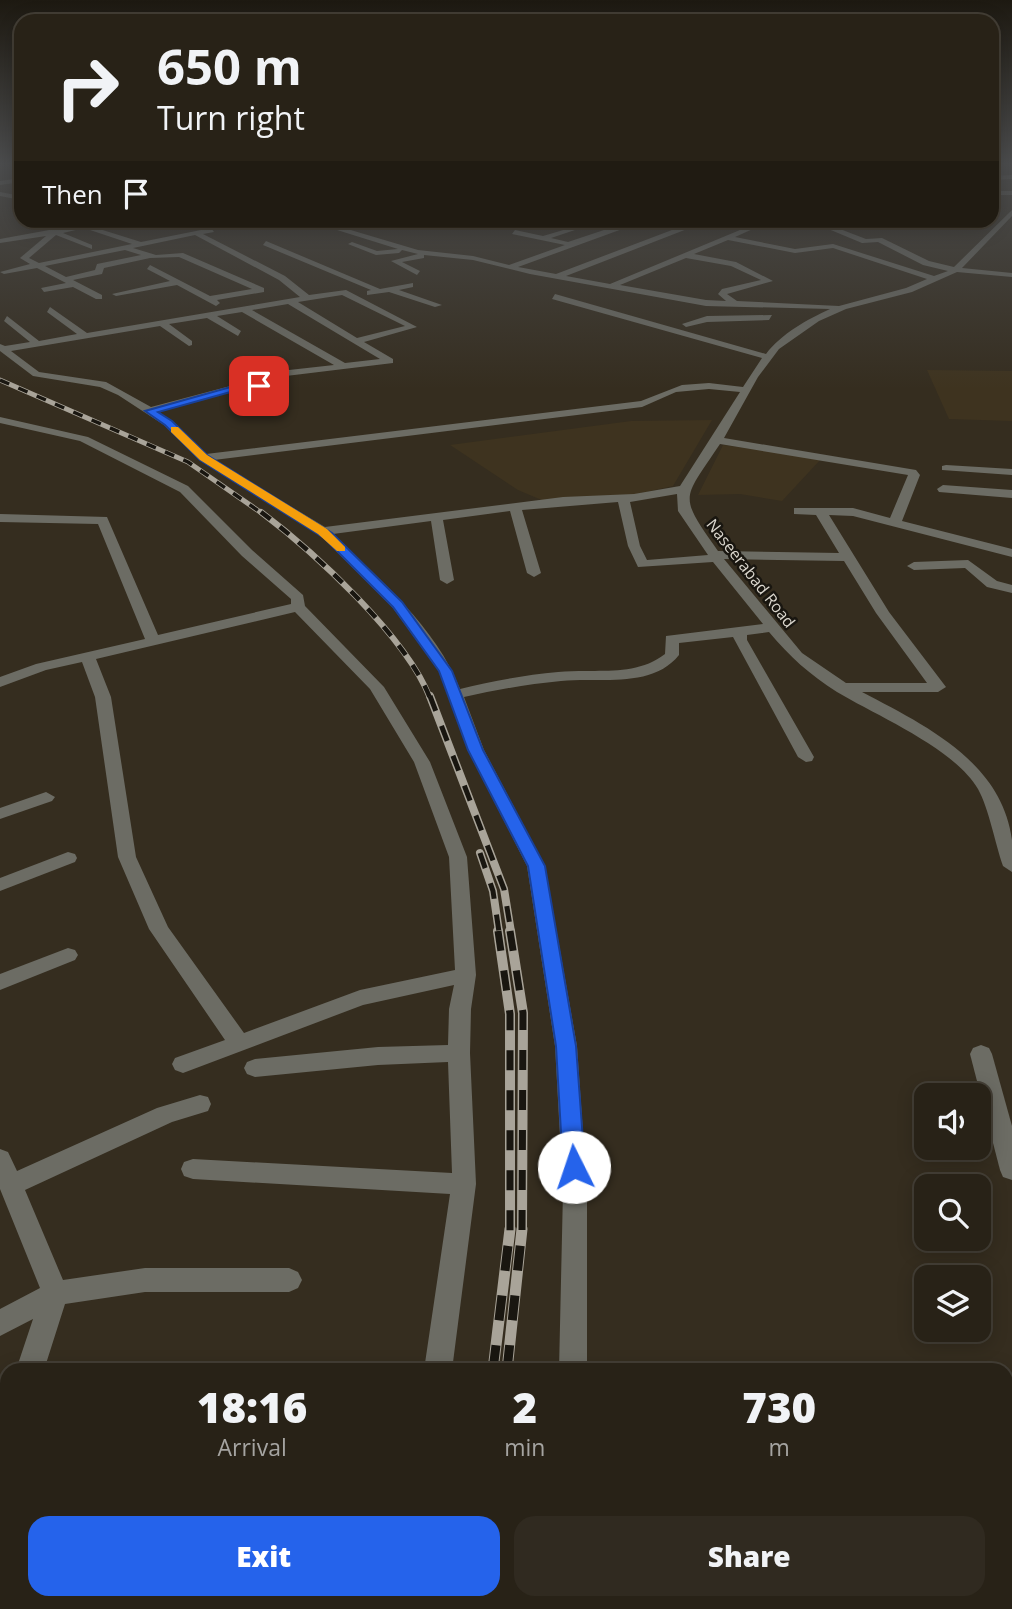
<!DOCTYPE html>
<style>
body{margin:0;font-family:"Open Sans",sans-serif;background:#302a20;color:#f1f3f6;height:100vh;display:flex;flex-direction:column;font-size:26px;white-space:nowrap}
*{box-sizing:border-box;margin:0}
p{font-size:23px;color:#a5a4a1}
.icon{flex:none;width:38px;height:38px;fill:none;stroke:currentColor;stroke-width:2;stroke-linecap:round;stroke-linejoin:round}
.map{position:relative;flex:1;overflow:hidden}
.drawer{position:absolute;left:0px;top:1363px;width:1013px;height:247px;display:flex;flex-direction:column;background:#282217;border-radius:21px 21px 0 0;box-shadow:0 4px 18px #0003,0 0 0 2px #443f36}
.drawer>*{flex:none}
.hud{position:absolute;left:14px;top:14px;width:985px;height:214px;border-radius:21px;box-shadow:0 4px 18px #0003,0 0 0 2px #443f36;background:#282217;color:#f1f3f6;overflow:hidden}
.buttons{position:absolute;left:914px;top:1083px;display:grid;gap:14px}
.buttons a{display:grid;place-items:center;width:77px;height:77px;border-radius:14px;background:#282217;box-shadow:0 4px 18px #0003,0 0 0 2px #443f36;font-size:35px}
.pin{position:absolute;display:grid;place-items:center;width:60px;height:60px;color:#fff;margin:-30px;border-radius:14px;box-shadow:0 4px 10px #0006}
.me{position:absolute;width:77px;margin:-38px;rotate:356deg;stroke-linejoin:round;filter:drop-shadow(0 0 5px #0008)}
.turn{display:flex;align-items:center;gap:24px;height:147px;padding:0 28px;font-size:32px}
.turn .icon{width:91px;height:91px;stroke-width:2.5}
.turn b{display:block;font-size:49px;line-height:60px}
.then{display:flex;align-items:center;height:66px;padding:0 28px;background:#0003;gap:14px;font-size:26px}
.eta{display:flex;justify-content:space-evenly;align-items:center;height:119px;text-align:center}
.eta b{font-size:42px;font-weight:800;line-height:49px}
.action{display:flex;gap:14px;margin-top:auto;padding:14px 28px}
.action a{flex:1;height:80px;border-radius:21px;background:#2563eb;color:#fff;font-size:28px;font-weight:800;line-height:80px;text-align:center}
.action a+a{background:#302a20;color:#f1f3f6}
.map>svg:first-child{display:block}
.built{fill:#3e331f}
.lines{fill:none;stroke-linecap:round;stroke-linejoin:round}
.minor{fill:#6c6c64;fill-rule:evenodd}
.rail-far4-casing{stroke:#a9a499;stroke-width:5}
.rail-far3-casing{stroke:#a9a499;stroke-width:6}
.rail-far2-casing{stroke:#a9a499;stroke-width:8}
.rail-far1-casing{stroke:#a9a499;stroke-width:10}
.rail-casing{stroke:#a9a499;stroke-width:11}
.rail-far4{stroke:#191610;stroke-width:3.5;stroke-dasharray:10;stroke-linecap:butt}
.rail-far3{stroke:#191610;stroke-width:4.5;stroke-dasharray:12;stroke-linecap:butt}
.rail-far2{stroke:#191610;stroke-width:5;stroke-dasharray:16;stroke-linecap:butt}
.rail-far1{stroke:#191610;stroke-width:7;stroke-dasharray:20;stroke-linecap:butt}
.rail{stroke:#191610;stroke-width:9;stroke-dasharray:25;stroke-linecap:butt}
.route{fill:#2563eb;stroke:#184099;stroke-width:2}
.slow{fill:#f59e0b}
.labels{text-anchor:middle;stroke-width:5;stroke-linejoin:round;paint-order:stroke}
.far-street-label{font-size:16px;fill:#dad6cd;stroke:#191610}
</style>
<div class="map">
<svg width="1012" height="1609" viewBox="0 0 1012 1609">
<rect width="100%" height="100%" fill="#352d1f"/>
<g class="built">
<path d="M927,370L1012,371V421L949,419Z"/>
<path d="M712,420L673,486L632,495L544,501L518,490L450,445L631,421Z"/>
<path d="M723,445L822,458L782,501L740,494L698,495Z"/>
</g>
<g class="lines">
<g class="minor">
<path d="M1012,175V179L992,180V176Z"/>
<path d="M21,178V182L0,185V181Z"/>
<rect x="992" y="191" width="20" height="4"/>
<path d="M0,192L21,196V200L0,196Z"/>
<path d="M1012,210V216L962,268L1012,273V277L957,272L912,292L846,309L819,321L779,349L758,377L724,438L916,470L920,475L902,521L1012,549V557L853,516L829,515L889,612L946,687L938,692H862C925,725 1002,762 1012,840C1012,850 1012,862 1012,872L1003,866C995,843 989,809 978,789C954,748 877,716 837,692C810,675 789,656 769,632L747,635V640L814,757L812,761L806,762L798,757L733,637L679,643V655C652,689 599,677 561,681C528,684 496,690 464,697L484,750L545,866L577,1046L587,1191V1370H559L563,1191L555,1046L527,866L468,750L439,671L393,608L319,534L199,460L164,425L118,395L100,387L33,376L0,351V344L5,346L30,342L4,321L7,316L39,341L77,334L47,312L50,307L87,333L300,297L279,280L195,235L133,248L156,255L183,253L264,288V292L217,300L220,303L216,306L177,285L116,296L112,294L170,281L147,269L150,265L210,296L252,289L179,257L150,258L104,268L102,274L73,280L102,295V299H96L73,287L44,292L41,288L66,283L37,268L4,274L0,272L30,264L20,258L46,236L0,243V239L104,220H120L93,227L141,242L211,228L214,232L203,234L285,276L309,295L346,290L417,327L364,342L393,359V363L286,376L288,386L234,391L158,412L172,421L206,454L641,401L682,385L709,383L743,387L762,358L552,299L555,294L766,354C781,334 808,319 830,309L706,306L530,274L473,260L424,255V258L402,262L420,271L417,275L391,261L418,254L402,250L399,253L376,255L348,244L352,242L377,251L398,249L305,220H317L418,250L473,256L509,265L565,245L512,234L515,230L543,236L594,221L599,222L551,238L568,242L634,220L680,227L697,220L748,227L763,220H773L735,237L795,249L833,244L934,276L948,271L923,265L878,242L862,243L826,228L816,230L793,220H803L817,226L827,224L866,239L882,238L929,261L954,267ZM636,224L672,230L556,274L518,267ZM700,224L740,230L610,284L566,276ZM84,228L132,244L39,263L29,258L56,235L92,249V245L63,233ZM728,240L795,253L833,248L927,279L906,288L839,306L737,301L727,294L773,281L736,262L694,254ZM125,250L141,255L97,264L95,270L66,277L45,266ZM686,258L731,266L761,280L722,289L718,294L726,301L706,300L620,285ZM342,295L405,326L357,338L298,302ZM288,304L380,359L345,363L252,310ZM242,312L334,365L280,371L275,374L278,381L234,385L151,407L106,382L39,372L11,351L160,326L189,346L192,345V341L169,324L207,318L238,336L241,331L217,316ZM709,389L740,392L680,486L634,494L563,497L325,527L214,460L642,407L676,392ZM720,444L908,475L890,518L853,508H794V514L816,515L839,553L718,551C678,494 682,501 720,444ZM677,494L678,511L708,555L647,560L640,546L630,502ZM618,502L628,546L638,567L713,562L763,624L666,636L665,654C634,678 594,668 558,672C525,675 493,681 460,689C437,628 378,578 333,534L431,521L440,580L447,584L454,580L443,520L510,511L527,573L534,577L541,573L522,510ZM724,559L844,561L876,613L927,683H846L802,653Z"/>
<path d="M134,220L159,224L155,226Z"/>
<path d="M266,241L380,289L413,283V287L399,290L442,305L435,307L389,292L367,295V291L371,290L263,245Z"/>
<path d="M772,315L769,320L707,322L686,327L682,324L707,316Z"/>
<path d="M0,417L88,437L188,486L252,550L303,595L305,606L384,687L430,762L467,857L476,975L471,1009L470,1053L476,1184L452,1370H424L450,1194L193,1179L184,1176L181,1169L184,1162L193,1159L452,1173L448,1062L378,1065L255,1077L247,1074L244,1068L247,1062L255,1059L378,1047L448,1045L449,1009L454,985L363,1005L191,1070L183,1073L175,1070L172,1064L175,1058L225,1040L149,929L118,857L95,697L82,662L46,670L0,687V677L36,664L145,639L98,524L0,522V514L107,517L158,635L291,604V599L242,556L180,492L80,441L0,423ZM295,612L370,689L414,762L449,857L455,970L360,990L244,1033L168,927L136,857L111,697L96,659Z"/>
<path d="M946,465L1012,469V475L942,470V466Z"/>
<path d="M943,485L1012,490V498L939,492L937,489Z"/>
<path d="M968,560L997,581L1012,585V593L987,587L965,568L914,570L907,566L914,562Z"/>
<path d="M46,792L55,797L52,801L0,819V808Z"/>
<path d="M68,852L75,854L77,858L75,862L0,891V878Z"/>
<path d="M68,948L75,950L78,955L75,960L0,990V974Z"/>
<path d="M981,1045L989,1048L992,1054L1012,1126V1180L1003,1177L1000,1170L970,1054L973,1048Z"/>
<path d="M200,1095L208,1097L211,1104L208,1111L172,1122L25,1190L63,1280L145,1268H289L298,1272L302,1280L298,1288L289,1292H145L65,1304L44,1370H16L33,1319L0,1336V1309L40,1288L0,1189V1149L8,1152L17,1171L157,1108Z"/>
<rect x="1006" y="1421" width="6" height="28"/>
<path d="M7,1422V1464L0,1467V1424Z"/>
<path d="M379,1603H411L409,1609H377Z"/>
<path d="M528,1603H560L559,1609H527Z"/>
</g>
<g class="rail-far4-casing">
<path id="rail-far4" d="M0,380L188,462L263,514"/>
</g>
<g class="rail-far3-casing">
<path id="rail-far3" d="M261,512C314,552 406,636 430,698"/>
</g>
<g class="rail-far2-casing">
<g id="rail-far2">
<path d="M430,696L504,889L511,932"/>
<path d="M480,853L493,891L499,932"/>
</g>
</g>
<g class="rail-far1-casing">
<g id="rail-far1">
<path d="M498,931L510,1014V1231"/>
<path d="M510,931L523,1013L522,1231"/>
</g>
</g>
<g class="rail-casing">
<g id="rail">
<path d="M493,1370L510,1229"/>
<path d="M507,1370L522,1229"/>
<path d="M459,1609L460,1603"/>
<path d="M477,1609L478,1603"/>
</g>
</g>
<use href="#rail-far4" class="rail-far4"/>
<use href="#rail-far3" class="rail-far3"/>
<use href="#rail-far2" class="rail-far2"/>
<use href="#rail-far1" class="rail-far1"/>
<use href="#rail" class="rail"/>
</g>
<linearGradient id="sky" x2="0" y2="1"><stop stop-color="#1d1911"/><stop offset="0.42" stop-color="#4b4c4d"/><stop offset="1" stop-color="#4b4c4d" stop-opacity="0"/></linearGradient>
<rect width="1012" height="389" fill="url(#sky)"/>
<path class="route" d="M262,384V388L234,391L158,412L172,421L207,455L332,533L402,602L452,671L483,750L545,866L576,1046L585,1167L582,1173L574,1176L566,1173L563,1167L556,1046L528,866L468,750L439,671L393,607L324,538L200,460L165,425L145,411L234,386Z"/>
<path class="slow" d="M171,427H178L207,455L327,529L345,547V551H337L318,534L200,460L171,432Z"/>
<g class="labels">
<g class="far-street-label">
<text transform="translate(751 573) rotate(52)" y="6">Naseerabad Road</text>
</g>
</g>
</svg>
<div class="buttons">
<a><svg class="icon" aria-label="sound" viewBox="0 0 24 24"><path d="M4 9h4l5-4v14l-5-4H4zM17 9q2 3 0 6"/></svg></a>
<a><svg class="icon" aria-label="search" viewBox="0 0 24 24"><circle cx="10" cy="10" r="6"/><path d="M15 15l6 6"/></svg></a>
<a><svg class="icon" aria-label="layers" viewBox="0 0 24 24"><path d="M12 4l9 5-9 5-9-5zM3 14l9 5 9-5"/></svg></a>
</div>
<div class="pin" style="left:259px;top:386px;background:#d93025"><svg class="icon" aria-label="arrive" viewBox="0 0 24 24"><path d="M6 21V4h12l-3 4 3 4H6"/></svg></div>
<svg class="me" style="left:574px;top:1167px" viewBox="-20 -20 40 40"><circle r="19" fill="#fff"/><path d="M0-13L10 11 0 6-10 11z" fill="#2563eb"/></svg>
<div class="hud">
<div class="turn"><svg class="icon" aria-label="right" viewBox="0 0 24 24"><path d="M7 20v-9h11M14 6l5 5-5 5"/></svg><div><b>650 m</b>Turn right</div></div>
<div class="then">Then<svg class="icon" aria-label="arrive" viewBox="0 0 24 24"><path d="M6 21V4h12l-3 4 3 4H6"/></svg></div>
</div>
<section class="drawer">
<div class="eta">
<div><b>18:16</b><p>Arrival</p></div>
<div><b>2</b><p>min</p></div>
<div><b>730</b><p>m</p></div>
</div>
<div class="action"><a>Exit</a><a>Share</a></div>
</section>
</div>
